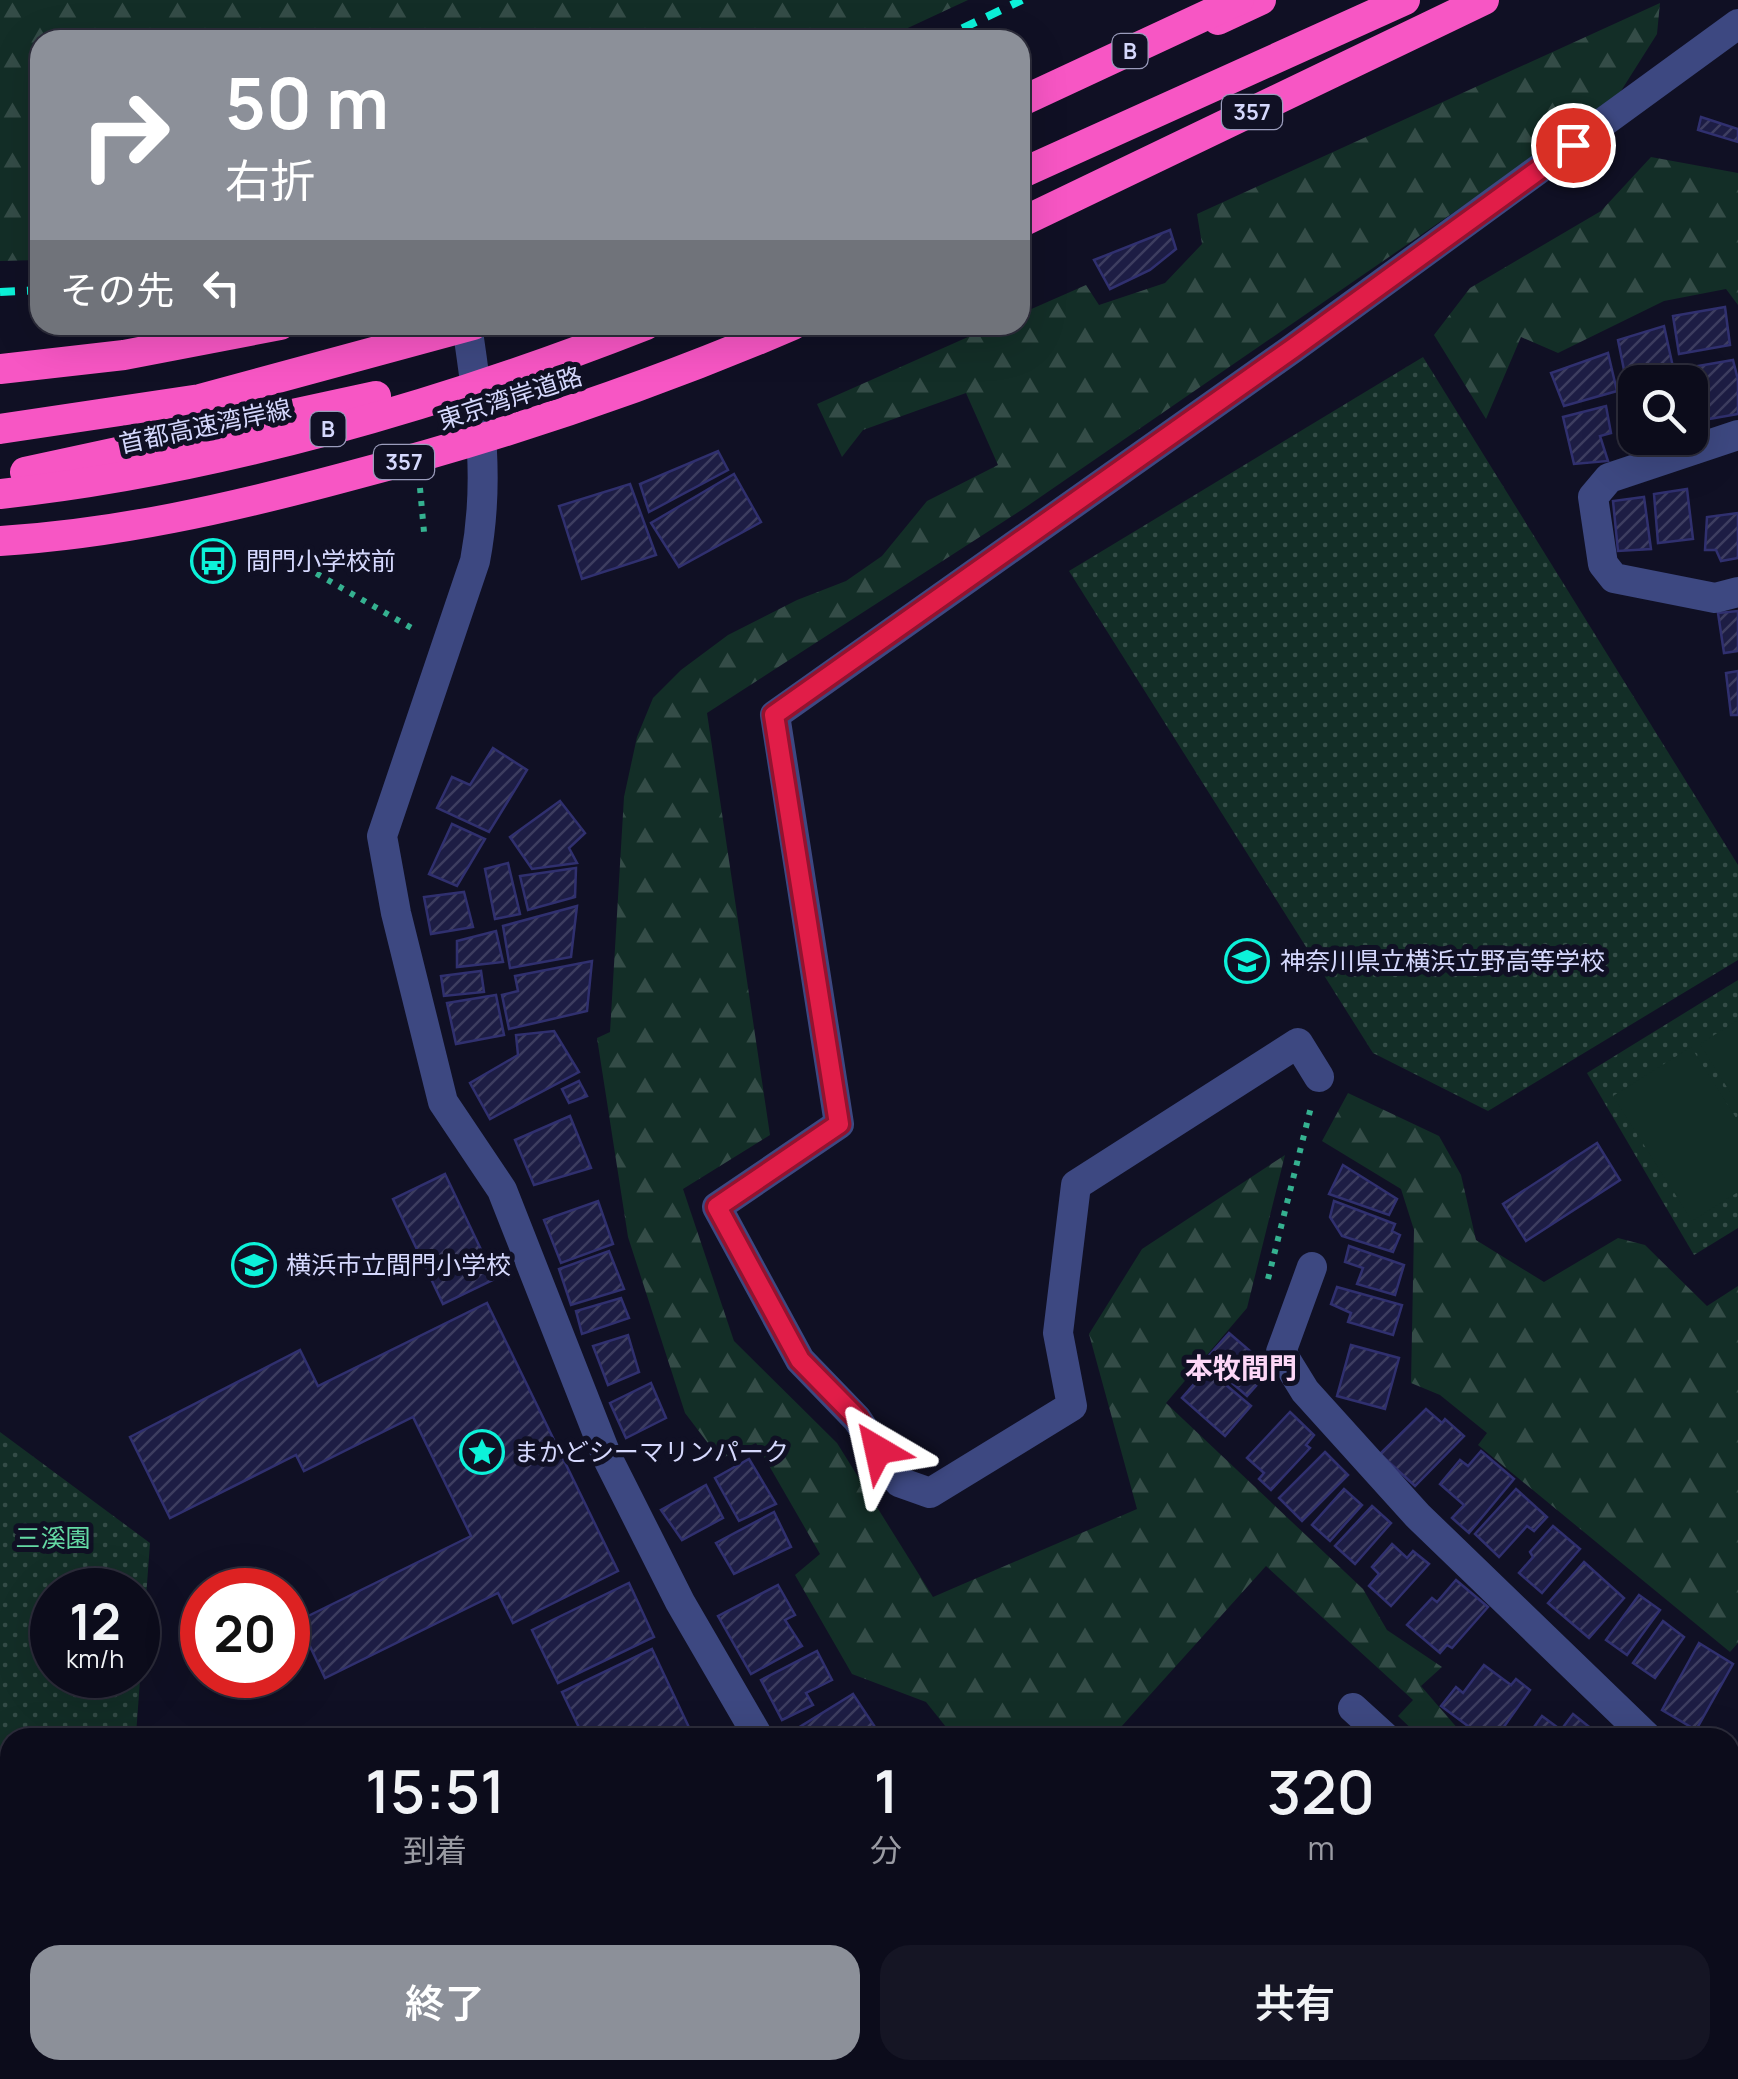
<!DOCTYPE html>
<html lang="ja">
<meta charset="utf-8">
<style>
body{margin:0;font-family:Manrope,"Noto Sans JP",sans-serif;background:#151524;color:#f1f3f6;height:100vh;display:flex;flex-direction:column;font-size:38px;white-space:nowrap}
*{box-sizing:border-box;margin:0}
p{font-size:32px;color:#9a9ba3}
.icon{flex:none;width:55px;height:55px;fill:none;stroke:currentColor;stroke-width:2;stroke-linecap:round;stroke-linejoin:round}
.map{position:relative;flex:1;overflow:hidden}
.drawer{position:absolute;left:0px;top:1728px;width:1740px;height:352px;display:flex;flex-direction:column;background:#0c0c1b;border-radius:30px 30px 0 0;box-shadow:0 10px 40px #0002,0 0 0 2px #2c2c3a}
.drawer>*{flex:none}
.hud{position:absolute;left:30px;top:30px;width:1000px;height:305px;border-radius:30px;box-shadow:0 10px 40px #0002,0 0 0 2px #2c2c3a;background:#8c9099;color:#fff;overflow:hidden}
.fabs{position:absolute;left:1618px;top:365px;display:grid;gap:20px}
.fabs a{display:grid;place-items:center;width:90px;height:90px;border-radius:20px;background:#0c0c1b;box-shadow:0 10px 40px #0002,0 0 0 2px #2c2c3a;font-size:50px}
.speed{position:absolute;left:30px;top:1568px;display:flex;gap:20px;font-size:50px;font-weight:700;text-align:center}
.speed>*{display:grid;place-content:center;width:130px;height:130px;border-radius:50%;background:#0c0c1b;box-shadow:0 10px 40px #0002,0 0 0 2px #2c2c3a;line-height:1}
.speed small{font-size:25px;font-weight:400}
.speed .limit{border:15px solid #d22;background:#fff;color:#111}
.pin{position:absolute;display:grid;place-items:center;width:85px;height:85px;color:#fff;margin:-42px;border:5px solid #fff;border-radius:50%;box-shadow:0 2px 10px #0007}
.me{position:absolute;width:110px;margin:-55px;rotate:324deg;stroke-linejoin:round;filter:drop-shadow(0 0 8px #0008)}
.turn{display:flex;align-items:center;gap:35px;height:210px;padding:0 30px;font-size:45px}
.turn .icon{width:130px;height:130px;stroke-width:2.5}
.turn b{display:block;font-size:70px;line-height:85px}
.then{display:flex;align-items:center;height:95px;padding:0 30px;background:#0003;gap:20px;font-size:38px}
.eta{display:flex;justify-content:space-evenly;align-items:center;height:170px;text-align:center}
.eta b{font-size:60px;font-weight:600;line-height:70px}
.primary-button{display:flex;gap:20px;margin-top:auto;padding:20px 30px}
.primary-button a{flex:1;height:115px;border-radius:30px;background:#8c9099;color:#fff;font-size:40px;font-weight:600;line-height:115px;text-align:center}
.primary-button a+a{background:#151524;color:#f1f3f6}
.map>svg:first-child{display:block}
.forest{fill:url(#forest-firs)}
.park{fill:url(#park-dots);fill-rule:evenodd}
.pitch{fill:#132e27}
.building{fill:url(#building-hatch);stroke:#30306f;stroke-width:2.5}
.lines{fill:none;stroke-linecap:round;stroke-linejoin:round}
.path{stroke:#35b190;stroke-width:6;stroke-dasharray:5 8;stroke-linecap:butt}
.minor{stroke:#3d4881;stroke-width:30}
.highway{stroke:#f756c4;stroke-width:30}
.rail{stroke:#0cf2d9;stroke-width:8;stroke-dasharray:15 12;stroke-linecap:butt}
.highway-bridge{stroke:#f756c4;stroke-width:30}
.route-casing{stroke:#92132f;stroke-width:25}
.route{stroke:#e11d48;stroke-width:18}
.labels{text-anchor:middle;stroke-width:10;stroke-linejoin:round;paint-order:stroke}
.shield{fill:#101024;stroke:#9a9cbc;stroke-width:2.5}
.shield-label{font-size:22px;font-weight:bold;fill:#d5d8fd}
.street-label{font-size:25px;fill:#d5d8fd;stroke:#101024}
.poi-label{font-size:25px;fill:#d5d8fd;stroke:#101024;text-anchor:start}
.park-label{font-size:25px;fill:#64daa4;stroke:#101024}
.neighbourhood-label{font-size:28px;font-weight:bold;fill:#fdd7f7;stroke:#101024}
</style>
<div class="map">
<svg width="1738" height="2079" viewBox="0 0 1738 2079">
<defs>
<pattern id="forest-firs" width="22" height="20" patternUnits="userSpaceOnUse" patternTransform="scale(2.5)"><rect width="22" height="20" fill="#132e27"/><path d="M5 1l3.5 6h-7zM16 11l3.5 6h-7z" fill="#344c47"/></pattern>
<pattern id="park-dots" width="8" height="8" patternUnits="userSpaceOnUse" patternTransform="scale(2.5)"><rect width="8" height="8" fill="#132e27"/><path d="M2 2h.1M6 6h.1" fill="none" stroke="#344c47" stroke-width="1.8" stroke-linecap="round"/></pattern>
<pattern id="building-hatch" width="6" height="6" patternUnits="userSpaceOnUse" patternTransform="scale(2.5)"><rect width="6" height="6" fill="#1d1d44"/><path d="M-1 1l2-2M0 6l6-6M5 7l2-2" fill="none" stroke="#3d3d60"/></pattern>
</defs>
<rect width="100%" height="100%" fill="#101024"/>
<g class="forest">
<path d="M0,0H968L882,40H40V260L0,261Z"/>
<path d="M1660,3L1657,34L1614,102L1023,509L707,713L770,1135L683,1189L734,1341L837,1443L933,1597L1137,1509L1089,1334L1142,1249L1285,1155L1247,1308L1166,1403L1363,1589L1387,1630L1442,1667L1421,1686L1465,1737H1420L1398,1716L1413,1700L1266,1566L1112,1737H954L926,1702L852,1674L795,1575L820,1554L756,1443L720,1459L685,1413L628,1237L597,1038L610,1032L624,797L637,737L653,698L681,670L728,635L797,600L846,581L882,556L927,501L998,465L966,393L863,430L842,457L817,404L995,325H1020V314L1086,285L1099,305L1165,283L1202,244L1197,214Z"/>
<path d="M1651,157L1738,173V305L1726,289L1664,301L1558,353L1521,337L1486,419L1434,335L1470,288L1601,211Z"/>
<path d="M1348,1093L1439,1136L1461,1175L1476,1240L1544,1282L1618,1238L1645,1245L1707,1306L1738,1286V1643L1730,1652L1478,1445L1487,1433L1440,1395L1411,1383L1414,1230L1401,1189L1322,1141Z"/>
</g>
<g class="park">
<path d="M1423,357L1738,865V960L1488,1111L1373,1053L1069,571Z"/>
<path d="M1738,980V1228L1694,1255L1587,1073Z"/>
<path d="M0,1432L150,1543L136,1735L133,1738H10V1852L0,1861ZM138,1590V1675H52V1590Z"/>
</g>
<g class="pitch">
<path d="M1738,1020V1105L1700,1044Z"/>
<path d="M1691,1047L1738,1121V1192L1692,1221L1613,1096Z"/>
</g>
<g class="building">
<path d="M1701,117L1738,129V142L1698,130Z"/>
<path d="M1170,230L1176,249L1150,270L1110,289L1094,260Z"/>
<path d="M1725,307L1730,345L1679,354L1673,316Z"/>
<path d="M1664,326L1673,367L1626,380L1618,340Z"/>
<path d="M1608,353L1617,391L1564,406L1551,373Z"/>
<path d="M1733,360L1738,380V414L1709,419L1698,366Z"/>
<path d="M1606,406L1611,433L1600,436L1608,461L1574,464L1563,417Z"/>
<path d="M718,451L728,470L649,512L640,484Z"/>
<path d="M734,474L761,522L679,567L651,523Z"/>
<path d="M630,484L656,555L582,579L559,506Z"/>
<path d="M1687,489L1693,539L1658,543L1654,494Z"/>
<path d="M1644,497L1651,549L1618,551L1613,501Z"/>
<path d="M1738,513V558L1721,561L1716,550H1705L1707,517Z"/>
<path d="M1738,611V651L1724,653L1718,613Z"/>
<path d="M1738,671V715H1731L1726,673Z"/>
<path d="M493,748L527,770L489,832L437,808L452,777L470,785Z"/>
<path d="M560,801L585,833L569,848L577,863L532,869L510,837Z"/>
<path d="M452,824L485,839L457,886L429,874Z"/>
<path d="M508,863L520,914L495,919L485,869Z"/>
<path d="M576,868L575,897L528,910L520,876Z"/>
<path d="M464,892L473,927L431,934L424,897Z"/>
<path d="M577,906L571,957L510,968L503,926Z"/>
<path d="M496,931L503,962L457,967V941Z"/>
<path d="M592,961L587,1011L509,1029L502,995L518,991L515,976Z"/>
<path d="M481,971L484,992L444,996L441,976Z"/>
<path d="M496,995L504,1035L456,1044L447,1003Z"/>
<path d="M554,1031L579,1072L490,1119L470,1083L518,1055L516,1035Z"/>
<path d="M579,1081L587,1096L569,1103L562,1089Z"/>
<path d="M570,1116L591,1168L534,1185L515,1140Z"/>
<path d="M1597,1143L1620,1180L1526,1241L1503,1204Z"/>
<path d="M1343,1165L1397,1199L1389,1215L1329,1194Z"/>
<path d="M445,1174L495,1279L443,1304L393,1199Z"/>
<path d="M598,1201L613,1244L561,1263L544,1220Z"/>
<path d="M1334,1201L1395,1224L1392,1231L1400,1235L1393,1252L1342,1236L1330,1217Z"/>
<path d="M1349,1246L1404,1265L1395,1295L1357,1284L1363,1268L1345,1262Z"/>
<path d="M609,1251L624,1289L571,1305L559,1269Z"/>
<path d="M1337,1287L1402,1305L1393,1335L1348,1322L1351,1313L1331,1304Z"/>
<path d="M621,1298L629,1318L582,1334L576,1311Z"/>
<path d="M487,1303L618,1571L513,1623L498,1593L325,1678L298,1621L471,1536L413,1417L304,1471L296,1455L170,1518L130,1437L300,1350L318,1386Z"/>
<path d="M1229,1333L1271,1369L1247,1396L1205,1360Z"/>
<path d="M628,1335L639,1372L608,1385L593,1346Z"/>
<path d="M1351,1345L1399,1358L1385,1409L1337,1396Z"/>
<path d="M1207,1369L1251,1406L1225,1436L1182,1398Z"/>
<path d="M651,1383L666,1418L626,1438L610,1403Z"/>
<path d="M1426,1409L1442,1423L1445,1419L1464,1436L1415,1486L1380,1454Z"/>
<path d="M1290,1412L1314,1435L1306,1445L1310,1448L1271,1490L1259,1479L1264,1473L1247,1458Z"/>
<path d="M1481,1451L1514,1479L1469,1533L1452,1518L1464,1505L1440,1484L1460,1460L1468,1466Z"/>
<path d="M1325,1452L1348,1475L1302,1521L1279,1498Z"/>
<path d="M749,1459L776,1504L739,1521L715,1478Z"/>
<path d="M706,1485L723,1518L682,1540L661,1510Z"/>
<path d="M1344,1489L1362,1505L1330,1541L1312,1525Z"/>
<path d="M1516,1489L1547,1517L1534,1531L1527,1526L1499,1557L1475,1534Z"/>
<path d="M1372,1506L1391,1523L1355,1564L1335,1546Z"/>
<path d="M774,1512L791,1547L734,1574L716,1543Z"/>
<path d="M1553,1526L1580,1549L1542,1593L1519,1573L1533,1557L1530,1552Z"/>
<path d="M1392,1544L1407,1558L1413,1551L1429,1564L1391,1606L1369,1586L1379,1574L1372,1567Z"/>
<path d="M1584,1562L1624,1598L1589,1638L1548,1603Z"/>
<path d="M1456,1580L1488,1607L1452,1648L1447,1645L1440,1653L1407,1625L1432,1598L1437,1602Z"/>
<path d="M629,1583L654,1637L558,1683L532,1630Z"/>
<path d="M778,1585L795,1615L785,1620L802,1646L751,1674L718,1616Z"/>
<path d="M1639,1595L1660,1610L1627,1655L1606,1640Z"/>
<path d="M1663,1621L1684,1637L1655,1678L1633,1663Z"/>
<path d="M1699,1643L1733,1664L1696,1730L1662,1710Z"/>
<path d="M652,1649L694,1738H584L562,1692Z"/>
<path d="M817,1651L832,1680L806,1693L813,1705L782,1720L761,1680Z"/>
<path d="M1484,1665L1511,1685L1516,1679L1530,1690L1496,1738H1484L1441,1706L1456,1687L1463,1693Z"/>
<path d="M853,1694L879,1733L871,1738H804L798,1728Z"/>
<path d="M1573,1714L1593,1730L1587,1738H1526L1542,1716L1561,1730Z"/>
<path d="M1730,1872L1738,1880V1931L1730,1940Z"/>
<path d="M154,2070H192L187,2079H148Z"/>
<path d="M267,2070H311L304,2079H260Z"/>
<path d="M467,2070H520L522,2072L513,2079H469L463,2072Z"/>
<path d="M655,2070H676L684,2079H646Z"/>
<path d="M727,2070H770L779,2079H717Z"/>
<path d="M864,2070H901L909,2078L861,2079L857,2075Z"/>
<path d="M1121,2070H1198L1187,2079H1110Z"/>
<path d="M1259,2070H1550L1554,2074L1549,2079H1269Z"/>
</g>
<g class="lines">
<g class="path">
<path d="M420,488L424,532"/>
<path d="M305,567L417,631"/>
<path d="M1268,1279L1311,1107"/>
</g>
<g class="minor">
<path d="M467,325C479,408 491,478 475,561L382,836L396,913L443,1102L502,1190L607,1457L680,1602L759,1738"/>
<path d="M1738,435L1609,478L1593,497L1603,564L1614,578L1715,598L1738,592"/>
<path d="M1319,1077L1298,1043L1076,1185L1058,1333L1072,1406L930,1493L899,1482L857,1419L800,1360L717,1207L839,1124L775,715L1292,349L1738,24"/>
<path d="M1312,1267L1281,1352L1305,1391L1418,1516L1648,1738"/>
<path d="M1353,1708L1386,1738"/>
<path d="M1730,1800L1738,1805"/>
<path d="M10,2026L2,2037L10,2055"/>
<path d="M19,2070L32,2079"/>
<path d="M397,2070L410,2079"/>
<path d="M822,2070L831,2079"/>
<path d="M1010,2070L1020,2079"/>
<path d="M1712,2070L1713,2079"/>
<path d="M541,2079L553,2070"/>
</g>
<g class="highway">
<path d="M1218,20L1261,0"/>
<path d="M1020,174L1405,0"/>
<path d="M1020,223L1484,0"/>
<path d="M0,369L124,355L280,325"/>
<path d="M0,541C116,534 230,508 342,478C496,438 647,388 793,325"/>
</g>
<g class="rail">
<path d="M938,40L1022,0"/>
<path d="M0,292L40,290"/>
</g>
<g class="highway-bridge">
<path d="M1020,102L1239,0"/>
<path d="M0,429L200,399L473,325"/>
<path d="M25,472L376,396"/>
<path d="M0,494C215,471 445,404 646,325"/>
</g>
</g>
<g class="lines">
<g class="route-casing">
<path id="route" d="M878,1450L857,1418L800,1360L717,1207L839,1124L774,715L1292,349L1573,145"/>
</g>
<use href="#route" class="route"/>
</g>
<defs>
<g id="bus-ring" transform="scale(2.25)"><circle r="9.5" fill="#101024" stroke="#0cf2d9" stroke-width="1.5"/><path d="M-5-6H5V4H4V6H2V4H-2V6H-4V4H-5ZM-3.5-4V0h7V-4ZM-3.5 1.2v1.5H-2V1.2ZM2 1.2v1.5H3.5V1.2Z" fill="#0cf2d9"/></g>
<g id="school-ring" transform="scale(2.25)"><circle r="9.5" fill="#101024" stroke="#0cf2d9" stroke-width="1.5"/><path d="M0-5L7-2L0 1L-7-2ZM-4 1L0 2.5L4 1V4Q0 6-4 4Z" fill="#0cf2d9"/></g>
<g id="sight-ring" transform="scale(2.25)"><circle r="9.5" fill="#101024" stroke="#0cf2d9" stroke-width="1.5"/><path d="M0-6L1.8-2.2L6-1.7L2.9 1.2L3.7 5.4L0 3.3L-3.7 5.4L-2.9 1.2L-6-1.7L-1.8-2.2Z" fill="#0cf2d9"/></g>
</defs>
<g fill-rule="evenodd">
<use href="#bus-ring" x="213" y="561"/>
<use href="#school-ring" x="1247" y="961"/>
<use href="#school-ring" x="254" y="1265"/>
<use href="#sight-ring" x="482" y="1452"/>
</g>
<g class="labels">
<g class="shield">
<rect x="1112.5" y="34" width="35" height="34" rx="8"/>
<rect x="1222" y="95" width="60" height="34" rx="8"/>
<rect x="310.5" y="412" width="35" height="34" rx="8"/>
<rect x="374" y="445" width="60" height="34" rx="8"/>
</g>
<g class="shield-label">
<text x="1130" y="59">B</text>
<text x="1252" y="120">357</text>
<text x="328" y="437">B</text>
<text x="404" y="470">357</text>
</g>
<g class="street-label">
<text transform="translate(510 398) rotate(-18)" y="9">東京湾岸道路</text>
<text transform="translate(205 426) rotate(-12)" y="9">首都高速湾岸線</text>
</g>
<g class="poi-label">
<text x="246" y="570">間門小学校前</text>
<text x="1280" y="970">神奈川県立横浜立野高等学校</text>
<text x="286" y="1274">横浜市立間門小学校</text>
<text x="514" y="1461">まかどシーマリンパーク</text>
</g>
<g class="park-label">
<text x="53" y="1547">三溪園</text>
</g>
<g class="neighbourhood-label">
<text x="1241" y="1378">本牧間門</text>
</g>
</g>
</svg>
<div class="fabs">
<a><svg class="icon" aria-label="search" viewBox="0 0 24 24"><circle cx="10" cy="10" r="6"/><path d="M15 15l6 6"/></svg></a>
</div>
<div class="speed"><div>12<small>km/h</small></div><div class="limit">20</div></div>
<div class="pin" style="left:1573px;top:145px;background:#d93025"><svg class="icon" aria-label="arrive" viewBox="0 0 24 24"><path d="M6 21V4h12l-3 4 3 4H6"/></svg></div>
<svg class="me" style="left:878px;top:1450px" viewBox="-20 -20 40 40"><path d="M0-17L14 15 0 8-14 15z" fill="#e11d48" stroke="#fff" stroke-width="4"/></svg>
<div class="hud">
<div class="turn"><svg class="icon" aria-label="right" viewBox="0 0 24 24"><path d="M7 20v-9h11M14 6l5 5-5 5"/></svg><div><b>50 m</b>右折</div></div>
<div class="then">その先<svg class="icon" aria-label="left" viewBox="0 0 24 24"><path d="M17 20v-9H6M10 6l-5 5 5 5"/></svg></div>
</div>
<section class="drawer">
<div class="eta">
<div><b>15:51</b><p>到着</p></div>
<div><b>1</b><p>分</p></div>
<div><b>320</b><p>m</p></div>
</div>
<div class="primary-button"><a>終了</a><a>共有</a></div>
</section>
</div>
